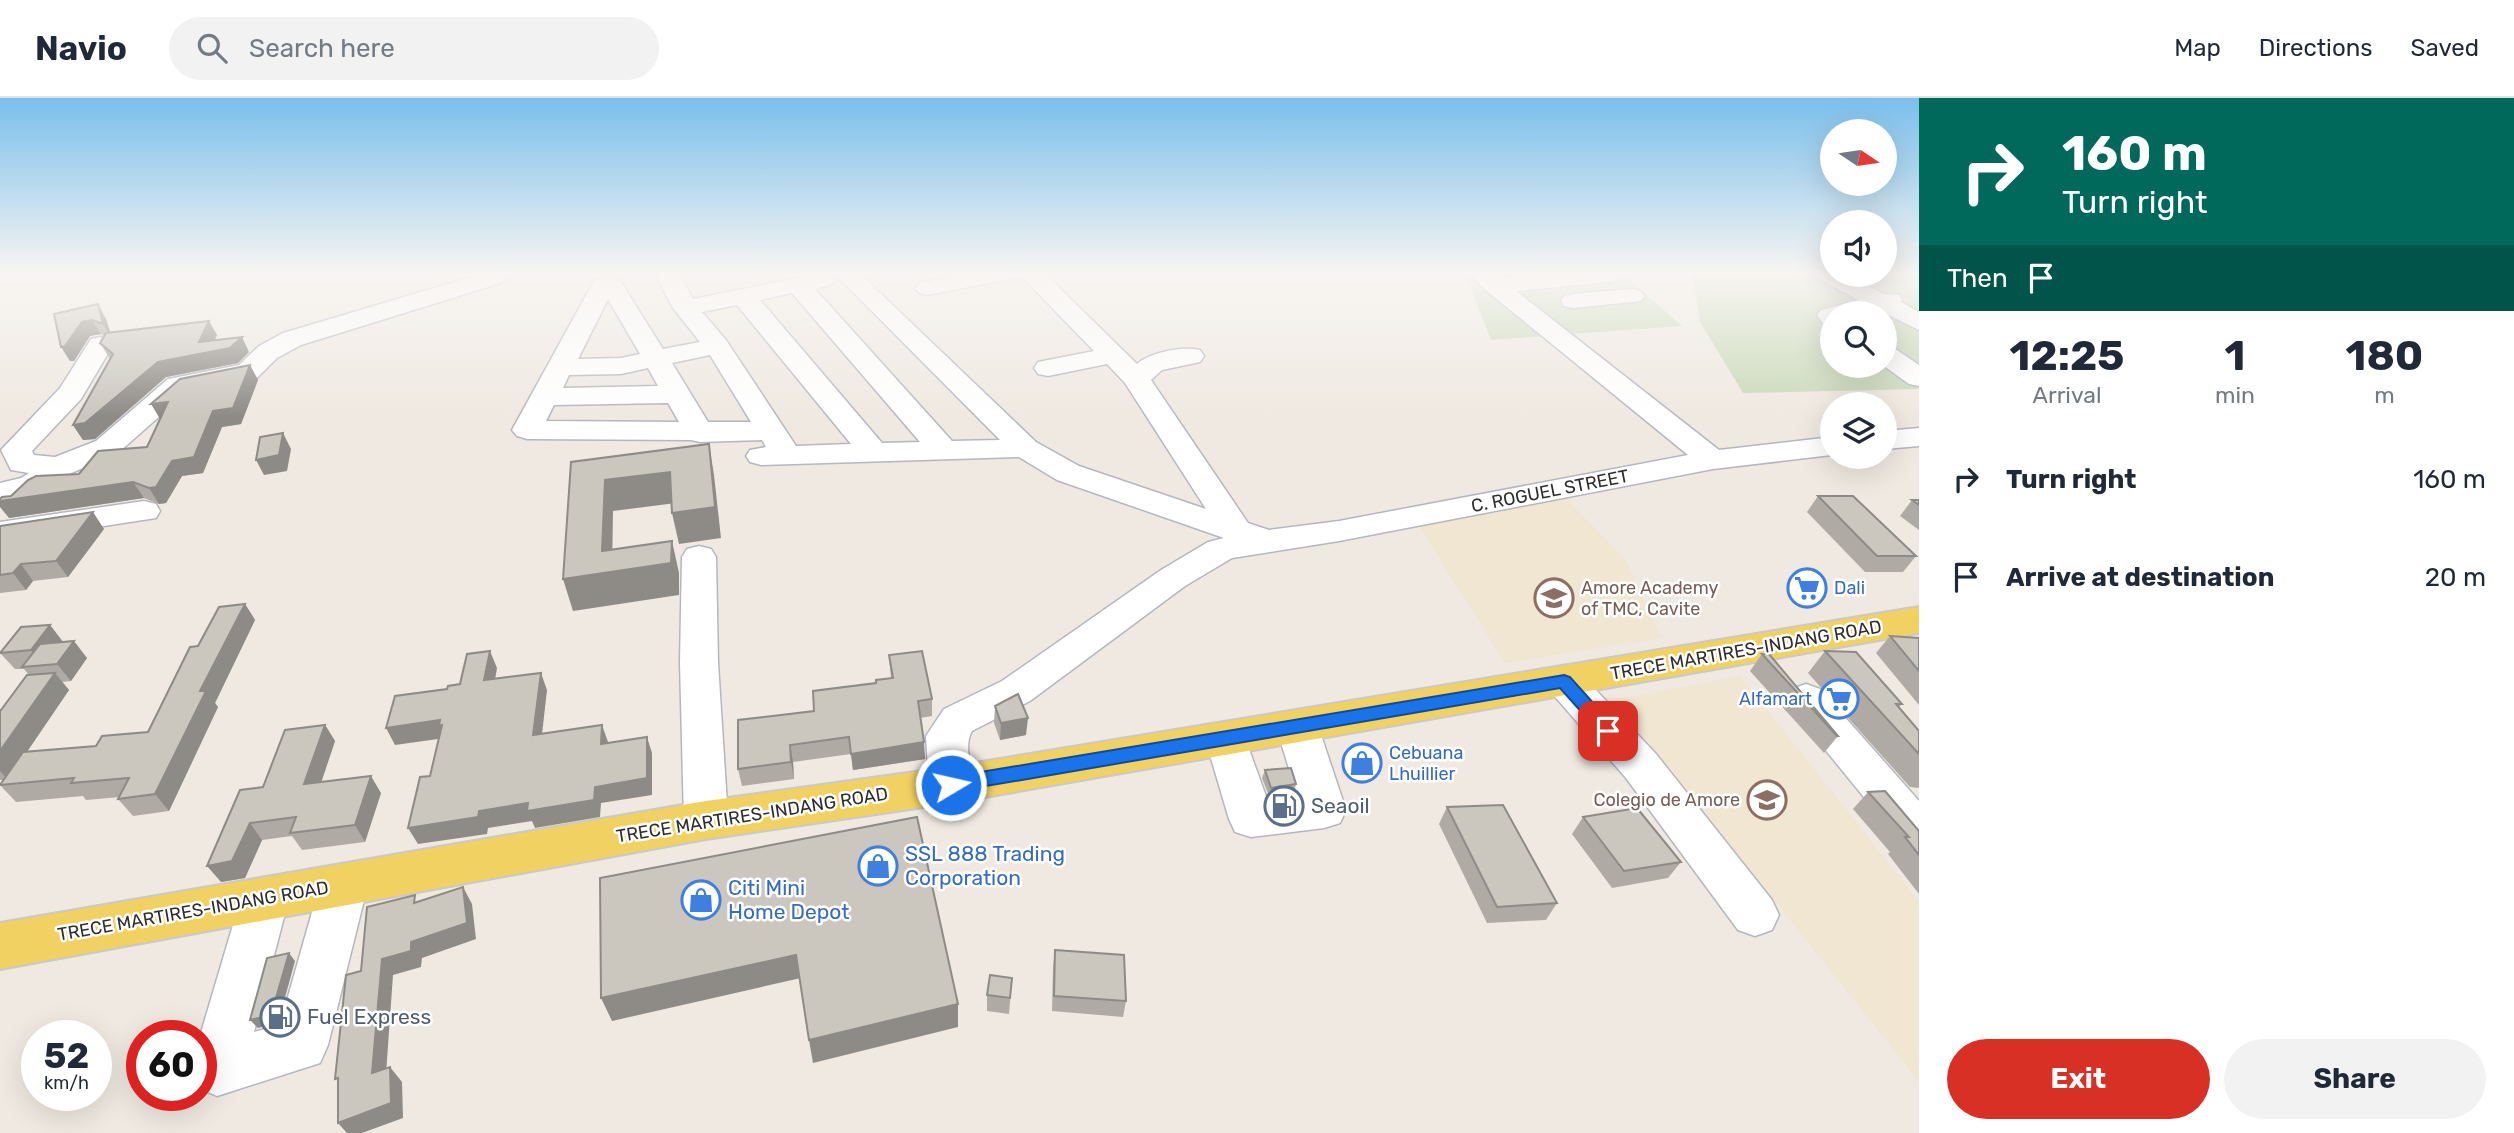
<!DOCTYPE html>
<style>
body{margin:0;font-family:Rubik,sans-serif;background:#f2f2f3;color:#1f2937;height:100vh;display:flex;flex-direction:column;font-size:26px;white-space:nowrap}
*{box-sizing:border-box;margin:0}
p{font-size:23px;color:#747a83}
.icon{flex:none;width:38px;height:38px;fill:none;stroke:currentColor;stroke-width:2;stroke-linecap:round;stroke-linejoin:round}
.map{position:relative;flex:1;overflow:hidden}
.panel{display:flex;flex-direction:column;background:#fff;width:595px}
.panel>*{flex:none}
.hud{background:#00695c;color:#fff;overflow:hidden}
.needle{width:46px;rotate:103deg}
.tools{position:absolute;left:1820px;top:21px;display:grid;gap:14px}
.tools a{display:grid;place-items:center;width:77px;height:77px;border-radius:50%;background:#fff;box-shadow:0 7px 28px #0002;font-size:35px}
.speed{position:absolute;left:21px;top:922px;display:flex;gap:14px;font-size:35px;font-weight:700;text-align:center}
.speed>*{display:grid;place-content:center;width:91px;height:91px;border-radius:50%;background:#fff;box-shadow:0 7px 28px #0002;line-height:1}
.speed small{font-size:18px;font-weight:400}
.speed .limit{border:10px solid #d22;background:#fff;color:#111}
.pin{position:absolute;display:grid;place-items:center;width:60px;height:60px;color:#fff;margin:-30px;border-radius:14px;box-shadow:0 4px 10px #0006}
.me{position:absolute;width:77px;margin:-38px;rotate:81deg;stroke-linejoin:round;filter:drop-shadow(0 0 5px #0008)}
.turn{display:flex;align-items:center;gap:24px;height:147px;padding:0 28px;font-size:32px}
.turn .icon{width:91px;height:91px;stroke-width:2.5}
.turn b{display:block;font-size:49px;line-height:60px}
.then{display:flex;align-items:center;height:66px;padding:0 28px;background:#0003;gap:14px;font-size:26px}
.eta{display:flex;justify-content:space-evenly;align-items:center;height:119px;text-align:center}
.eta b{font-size:42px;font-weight:700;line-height:49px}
.button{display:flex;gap:14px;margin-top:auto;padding:14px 28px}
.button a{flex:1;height:80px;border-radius:42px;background:#d93025;color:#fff;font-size:28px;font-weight:700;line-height:80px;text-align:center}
.button a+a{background:#f2f2f3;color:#1f2937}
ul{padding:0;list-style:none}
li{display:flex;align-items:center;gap:21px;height:98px;padding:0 28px}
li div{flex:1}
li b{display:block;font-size:26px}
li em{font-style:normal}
header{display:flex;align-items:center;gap:42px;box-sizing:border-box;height:98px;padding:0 35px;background:#fff;border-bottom:2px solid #e0e1e3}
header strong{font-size:33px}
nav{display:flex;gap:38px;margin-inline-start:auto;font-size:24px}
.search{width:490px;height:63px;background:#f2f2f3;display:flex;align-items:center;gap:18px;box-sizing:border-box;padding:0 24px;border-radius:38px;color:#747a83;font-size:26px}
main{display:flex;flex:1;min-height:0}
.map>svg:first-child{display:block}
.education{fill:#f0e6d1}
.cemetery{fill:#c8d9b8;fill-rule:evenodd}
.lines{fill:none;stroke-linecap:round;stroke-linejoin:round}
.minor-casing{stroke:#b4b7c1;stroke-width:3}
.major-casing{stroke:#c9c9c9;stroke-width:4}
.minor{fill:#fff;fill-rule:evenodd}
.major{fill:#f2d163;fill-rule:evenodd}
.wall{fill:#afaba4}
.shaded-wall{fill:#8e8b86}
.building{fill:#cbc7bf;stroke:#8e8b86;stroke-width:2}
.route{fill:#1a73e8;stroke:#114b97;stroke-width:2}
.labels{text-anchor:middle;stroke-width:5;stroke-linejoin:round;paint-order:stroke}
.street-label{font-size:18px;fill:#2e2e2e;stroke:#fff}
.education-label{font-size:18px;fill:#785e54;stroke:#fff;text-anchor:start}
.shop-label{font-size:18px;fill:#366cbe;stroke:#fff;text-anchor:start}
.near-service-label{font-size:21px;fill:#4e5e75;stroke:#fff;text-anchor:start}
.near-shop-label{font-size:21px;fill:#366cbe;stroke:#fff;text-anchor:start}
</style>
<header>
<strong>Navio</strong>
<div class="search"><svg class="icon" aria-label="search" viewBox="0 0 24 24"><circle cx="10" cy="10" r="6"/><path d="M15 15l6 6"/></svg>Search here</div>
<nav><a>Map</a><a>Directions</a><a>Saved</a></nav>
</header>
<main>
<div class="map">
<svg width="1919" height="1035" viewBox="0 0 1919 1035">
<rect width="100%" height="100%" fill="#efe9e1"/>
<g class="education">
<path d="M1561,395L1625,461L1662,540L1505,565L1417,425Z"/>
<path d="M1740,578L1919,803V983L1614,602Z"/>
</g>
<g class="cemetery">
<path d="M1621,174L1682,228L1491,242L1465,175Z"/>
<path d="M1692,174L1885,177V174H1919V291L1743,295L1700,224ZM1832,215H1885V268H1832Z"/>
</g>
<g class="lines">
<g class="minor-casing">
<g id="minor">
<path d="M497,174L505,180L501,185L301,247L277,260L258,279L187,294L118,355L69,376L43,394L0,405V385L21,380L29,375L11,372L1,352L60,290L91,241L100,239L109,241L113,247L81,301L32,353L34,357L55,359L96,343L168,281L239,267L259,248L283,235L485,175Z"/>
<path d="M654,174H678L693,201L823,175L831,177L835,182L831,187L815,191L952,343L1000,342L833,174H858L1036,344L1079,368L1206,411L1125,285L1107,266L1048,278L1038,276L1034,270L1038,264L1094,253L1022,179L927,197L919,195L915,190L919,185L977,174H1043L1137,266C1151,254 1183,248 1200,252L1204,258L1200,264L1162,272L1151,282L1248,425L1269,432L1339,423L1688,357L1487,193L1475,181L1478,174H1502L1500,180L1567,174H1618L1620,177L1616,182L1608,184L1516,193L1719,352L1832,339V357L1713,371L1339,443L1232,460L1185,488L1030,603L972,633C961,651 978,677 966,699L951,704L936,699L929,687L926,638L944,611L1002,583L1161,472L1208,444L1224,440L1057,382L1019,359L761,367L750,364L746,358L750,352L766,349L762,342L700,344L691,342L527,341L517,338L512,332L594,183L611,179L619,181L663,251L700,244L673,210ZM792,195L920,344L882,345L760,202ZM608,201L640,256L621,260L578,261ZM737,207L851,346L796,348L726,242L702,214ZM710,257L751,324H708L672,265ZM648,270L658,288L563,290L569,277L621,276ZM668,305L679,324L546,323L554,307Z"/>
<path d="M1812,174L1847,177L1884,196L1899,197L1902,202L1901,204L1919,214V232L1878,212L1864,215H1832V229L1823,226L1817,217L1821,212L1858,202L1816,179Z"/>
<path d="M1632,191L1641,193L1644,198L1641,203L1573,210L1564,208L1561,203L1564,198L1573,196Z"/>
<path d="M1885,248L1894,250L1919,267V288L1909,286L1884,268Z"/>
<path d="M1919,330V348L1885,351V333Z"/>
<path d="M144,403L156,406L160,413L156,420L0,444V424Z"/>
<path d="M699,448L711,451L716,459L718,565L728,722L722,735L706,740L690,735L684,722L680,565L682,459L687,451Z"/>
<path d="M1564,569L1578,573L1656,656L1772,802L1779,817L1772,832L1755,838L1738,832L1626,680L1550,593L1544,583L1550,573Z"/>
<path d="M1806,586L1820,591L1919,703V753L1903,747L1792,611L1786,601L1792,591Z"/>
<path d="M1297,613L1312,617L1318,628L1346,712L1340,725L1324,730L1251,739L1235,734L1229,721L1205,640L1211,629L1226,624L1241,629L1267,701L1297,697L1276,628L1282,617Z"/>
<path d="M344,766L361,772L368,786L328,947L320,965L217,998L201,991L200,938L241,800L248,785L265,779L282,785L289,800L254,934L280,927L320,786L327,772Z"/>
</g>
</g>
<g class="major-casing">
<path id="major" d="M1919,509V535L951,705L706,741L0,871V825L706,703L951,669Z"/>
</g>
<use href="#minor" class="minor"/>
<use href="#major" class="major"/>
</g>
<g class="wall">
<path d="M54,216L106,221L110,235L217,237L214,243L249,254L238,265L166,279L95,341L83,342L73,327L110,261L100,245L104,238L101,236L90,238L74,263H70Z"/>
<path d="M250,267L258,282L241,326L222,329L203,375L182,378L166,405L159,406L144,400L9,420L11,398L79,376L147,349Z"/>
<path d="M1818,398L1916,458L1903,474H1865L1807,414Z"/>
<path d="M1912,402H1919V432L1900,418Z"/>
<path d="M0,428L104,431L68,479L33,483L26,492L0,495Z"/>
<path d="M245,506L255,522L215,605L218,609L169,713L133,718L118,701L120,699L86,702L83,698L16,704L0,687L3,682H0V612H1L29,577L24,571H15L0,555L50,527L63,544L87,560L71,583L62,584L69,592L27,653L96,648L148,634L198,548Z"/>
<path d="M1890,538L1919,540V607L1876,555Z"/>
<path d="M1825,553L1902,606L1899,609L1919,633V690L1910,689L1808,575Z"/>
<path d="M1762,556L1838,638L1824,655L1750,573Z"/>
<path d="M889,557L932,601V618L920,620L925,661L853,672L851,656L793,664L794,681L742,688L738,671L814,613L876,585L891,580Z"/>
<path d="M995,608L1026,637L1000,642L994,625Z"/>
<path d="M325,627L335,643L321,684L381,695L365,744L302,752L292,738L262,742L245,780L221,784L263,689Z"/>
<path d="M1265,672L1296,686L1294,695L1269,698L1262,680Z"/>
<path d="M1868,694L1919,733V796L1888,756L1890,754L1853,711Z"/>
<path d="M1447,709L1557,805L1546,822L1487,825L1439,726Z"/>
<path d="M1583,719L1681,764L1668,780L1612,790L1572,736Z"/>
<path d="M1055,852L1126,903L1123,919L1052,913L1053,869Z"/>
<path d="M1012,880L1009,916L987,913V897Z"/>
</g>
<g class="shaded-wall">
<path d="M98,206L106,221L112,240L103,226Z"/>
<path d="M92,222L101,236L90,238L74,263H70L61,249L82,224Z"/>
<path d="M209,223L217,237L209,254L242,239L249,254L238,265L166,279L95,341L83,342L73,327L158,264L199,244Z"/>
<path d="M250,267L258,282L241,326L222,329L203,375L182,378L166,405L159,406L149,390Z"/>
<path d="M168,304L160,321L151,306Z"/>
<path d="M283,335L291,351L287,373L264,377L256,362Z"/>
<path d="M709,346L714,377L721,440L679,446L672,415Z"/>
<path d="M670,374L676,405L613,413L612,474L672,443L679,475V497L573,513L563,481L602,453L605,382Z"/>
<path d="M133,384L144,400L9,420L0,409V403Z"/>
<path d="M93,414L104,431L68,479L56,463Z"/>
<path d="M21,466L33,483L26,492L13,475Z"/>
<path d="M245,506L255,522L215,605L218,609L169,713L155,696L200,593Z"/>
<path d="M50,527L63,544L43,568L31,552Z"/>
<path d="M74,543L87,560L71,583L57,566Z"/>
<path d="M490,553L497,570L492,599L484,582Z"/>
<path d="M55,575L69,592L8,682L0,673V653Z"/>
<path d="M541,575L547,592L540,654L533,637Z"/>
<path d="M1028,620L1026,637L1000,642L1001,625Z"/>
<path d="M440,622L447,644L445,640L395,647L386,630Z"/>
<path d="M325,627L335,643L315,703L304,686Z"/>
<path d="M602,627L608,644L606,663L601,646Z"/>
<path d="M647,639L652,655V697L601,705L600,719L535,730L532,723L488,730L487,736L418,746L408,730L479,713L595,689Z"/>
<path d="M924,644L925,661L853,672L851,656Z"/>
<path d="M790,647L793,664L794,681L791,664Z"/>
<path d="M371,678L381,695L365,744L355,727Z"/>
<path d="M250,725L262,742L245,780L221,784L207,768Z"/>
<path d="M463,789L472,806L476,841L422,860L421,869L393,877L385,990L372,975L382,861Z"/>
<path d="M289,855L295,863L278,925L258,930L250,922Z"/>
<path d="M796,857L801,880L612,923L601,900Z"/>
<path d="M958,906V929L813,965L809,942Z"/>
<path d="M390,969L402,984L403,1020L362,1035H347L338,1025Z"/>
</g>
<g class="building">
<path d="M98,206L103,226L92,222L82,224L65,248L61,249L54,216Z"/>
<path d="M209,223L199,244L242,239L230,250L158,264L85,325L73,327L113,256L100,245L106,235Z"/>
<path d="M250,267L233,310L213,313L194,359L172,363L156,389L149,390L133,384L0,403V401L2,399L11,398L28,382L36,378L79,376L98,353L147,349L168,304L151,306L180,281Z"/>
<path d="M283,335L279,357L256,362L260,339Z"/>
<path d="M709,346L715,409L672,415L670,374L605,382L602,453L672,443L671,465L563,481L571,364Z"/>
<path d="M1818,398H1853L1916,458H1877Z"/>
<path d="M1912,402H1919V407Z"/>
<path d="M93,414L56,463L21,466L13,475L0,477V428Z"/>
<path d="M245,506L200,593H206L155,696L118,701L129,680L71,685L74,680L0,687L23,654L96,648L102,638L148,634L190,549L198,548L219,509Z"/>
<path d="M50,527L31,552L0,555L21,529Z"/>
<path d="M1890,538L1919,540V573Z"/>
<path d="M74,543L57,566L22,569L40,546Z"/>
<path d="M490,553L484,582L541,575L533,637L602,627L601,646L647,639V680L595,689L594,702L527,713L528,705L479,713L478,719L408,730L420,679L430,678L442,627L439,628L440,622L386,630L395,598L447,591L448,588L460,586L467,556Z"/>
<path d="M922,553L932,601L918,603L924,644L851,656L849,639L790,647L791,664L738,671V622L814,613L813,593L876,585V582L893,580L889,557Z"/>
<path d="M1825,553L1856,554L1902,606H1896L1919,633V656Z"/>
<path d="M1762,556H1769L1838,638H1837Z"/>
<path d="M55,575L0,653V612H1L27,577Z"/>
<path d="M1018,596L1028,620L1001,625L995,608Z"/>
<path d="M325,627L304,686L371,678L355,727L290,735L296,719L250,725L232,763L207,768L240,692L263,689L285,632Z"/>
<path d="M1291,670L1296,686L1271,690L1265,672Z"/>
<path d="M1885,693L1919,733V757L1905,739H1909L1868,694Z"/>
<path d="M1503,707L1557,805L1497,809L1447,709Z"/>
<path d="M1637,710L1681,764L1624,773L1583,719Z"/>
<path d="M917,719L958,906L809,942L796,857L601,900L600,780Z"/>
<path d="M463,789L467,825L411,844V853L382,861L372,975L390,969L391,1005L338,1025V980L335,981L346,877L361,873L367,809L415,797L414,805Z"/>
<path d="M1055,852L1124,857L1126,903L1054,898Z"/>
<path d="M289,855L271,917L250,922L267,860Z"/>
<path d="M990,877L1012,880L1010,900L987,897Z"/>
</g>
<linearGradient id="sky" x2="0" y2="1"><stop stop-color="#7abfeb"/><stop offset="0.55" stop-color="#f8f5f2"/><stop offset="1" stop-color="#f8f5f2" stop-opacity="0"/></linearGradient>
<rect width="1919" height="319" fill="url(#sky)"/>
<path class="route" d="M1564,577L1570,579L1614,628L1617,633L1614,637H1602L1560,590L951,694L944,692L942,687L944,681L951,679Z"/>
<defs>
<g id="supermarket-ring" transform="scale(2.0125)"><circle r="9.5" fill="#fff" stroke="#3f7fe0" stroke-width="1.5"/><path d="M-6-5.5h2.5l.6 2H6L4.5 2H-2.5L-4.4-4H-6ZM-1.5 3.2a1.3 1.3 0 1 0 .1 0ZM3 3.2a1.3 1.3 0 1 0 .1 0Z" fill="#3f7fe0"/></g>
<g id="school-ring" transform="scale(2.0125)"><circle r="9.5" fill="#fff" stroke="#8d6e63" stroke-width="1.5"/><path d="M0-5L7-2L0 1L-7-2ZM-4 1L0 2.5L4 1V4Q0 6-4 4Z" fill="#8d6e63"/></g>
<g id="shop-ring" transform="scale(2.0125)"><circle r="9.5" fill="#fff" stroke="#3f7fe0" stroke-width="1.5"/><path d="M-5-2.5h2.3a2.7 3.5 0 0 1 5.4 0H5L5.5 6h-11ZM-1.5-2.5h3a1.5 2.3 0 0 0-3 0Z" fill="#3f7fe0"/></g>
<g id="university-ring" transform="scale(2.0125)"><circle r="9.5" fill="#fff" stroke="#8d6e63" stroke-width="1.5"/><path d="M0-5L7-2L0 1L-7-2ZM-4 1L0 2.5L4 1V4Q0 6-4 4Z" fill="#8d6e63"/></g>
<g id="fuel-ring" transform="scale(2.0125)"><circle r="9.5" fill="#fff" stroke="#5c6f8a" stroke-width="1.5"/><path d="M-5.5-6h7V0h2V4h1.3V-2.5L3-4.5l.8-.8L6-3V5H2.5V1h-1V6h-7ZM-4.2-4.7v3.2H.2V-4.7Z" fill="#5c6f8a"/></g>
</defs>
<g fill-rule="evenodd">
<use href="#supermarket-ring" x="1807" y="490"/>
<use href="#school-ring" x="1554" y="500"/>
<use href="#supermarket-ring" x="1839" y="601"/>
<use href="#shop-ring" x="1362" y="665"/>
<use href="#university-ring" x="1767" y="702"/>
<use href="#fuel-ring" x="1284" y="708"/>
<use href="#shop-ring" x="878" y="768"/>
<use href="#shop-ring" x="701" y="802"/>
<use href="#fuel-ring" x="280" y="919"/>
</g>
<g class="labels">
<g class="street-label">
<text transform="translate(1550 393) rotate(-11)" y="6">C. ROGUEL STREET</text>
<text transform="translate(1746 552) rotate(-10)" y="6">TRECE MARTIRES-INDANG ROAD</text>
<text transform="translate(752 717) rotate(-9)" y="6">TRECE MARTIRES-INDANG ROAD</text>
<text transform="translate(193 813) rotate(-10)" y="6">TRECE MARTIRES-INDANG ROAD</text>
</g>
<g class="education-label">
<text x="1581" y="496">Amore Academy<tspan x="1581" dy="21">of TMC, Cavite</tspan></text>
<text x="1740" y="708" text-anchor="end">Colegio de Amore</text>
</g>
<g class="shop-label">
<text x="1834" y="496">Dali</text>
<text x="1812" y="607" text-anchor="end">Alfamart</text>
<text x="1389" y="661">Cebuana<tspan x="1389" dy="21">Lhuillier</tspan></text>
</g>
<g class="near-service-label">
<text x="1311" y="715">Seaoil</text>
<text x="307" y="926">Fuel Express</text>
</g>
<g class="near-shop-label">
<text x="905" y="763">SSL 888 Trading<tspan x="905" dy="24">Corporation</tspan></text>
<text x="728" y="797">Citi Mini<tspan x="728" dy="24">Home Depot</tspan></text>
</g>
</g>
</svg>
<div class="tools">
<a><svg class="needle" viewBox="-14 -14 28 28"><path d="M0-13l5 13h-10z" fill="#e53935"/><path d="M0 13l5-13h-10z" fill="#747a83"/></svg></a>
<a><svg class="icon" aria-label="sound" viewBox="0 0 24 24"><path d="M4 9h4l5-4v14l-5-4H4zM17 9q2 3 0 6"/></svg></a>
<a><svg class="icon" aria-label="search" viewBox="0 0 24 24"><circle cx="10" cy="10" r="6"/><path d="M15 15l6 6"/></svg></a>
<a><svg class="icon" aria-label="layers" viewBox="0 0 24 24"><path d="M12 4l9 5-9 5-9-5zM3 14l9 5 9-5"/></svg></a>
</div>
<div class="speed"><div>52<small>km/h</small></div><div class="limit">60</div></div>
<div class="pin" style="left:1608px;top:633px;background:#d93025"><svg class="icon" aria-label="arrive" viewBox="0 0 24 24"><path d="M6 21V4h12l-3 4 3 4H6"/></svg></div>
<svg class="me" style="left:951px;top:687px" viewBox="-20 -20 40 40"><circle r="17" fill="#1a73e8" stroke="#fff" stroke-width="3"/><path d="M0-11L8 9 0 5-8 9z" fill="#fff"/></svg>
</div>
<section class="panel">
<div class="hud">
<div class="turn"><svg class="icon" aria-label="right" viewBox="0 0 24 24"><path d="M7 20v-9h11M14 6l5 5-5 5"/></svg><div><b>160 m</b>Turn right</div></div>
<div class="then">Then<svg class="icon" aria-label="arrive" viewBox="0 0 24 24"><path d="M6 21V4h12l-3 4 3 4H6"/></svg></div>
</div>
<div class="eta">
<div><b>12:25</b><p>Arrival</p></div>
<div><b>1</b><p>min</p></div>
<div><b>180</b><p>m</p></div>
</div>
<ul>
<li><svg class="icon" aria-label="right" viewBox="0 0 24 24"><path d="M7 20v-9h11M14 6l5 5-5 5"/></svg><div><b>Turn right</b></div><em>160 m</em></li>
<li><svg class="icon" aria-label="arrive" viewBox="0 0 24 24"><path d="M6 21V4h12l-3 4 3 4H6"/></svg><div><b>Arrive at destination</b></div><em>20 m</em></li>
</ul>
<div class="button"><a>Exit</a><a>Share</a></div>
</section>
</main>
